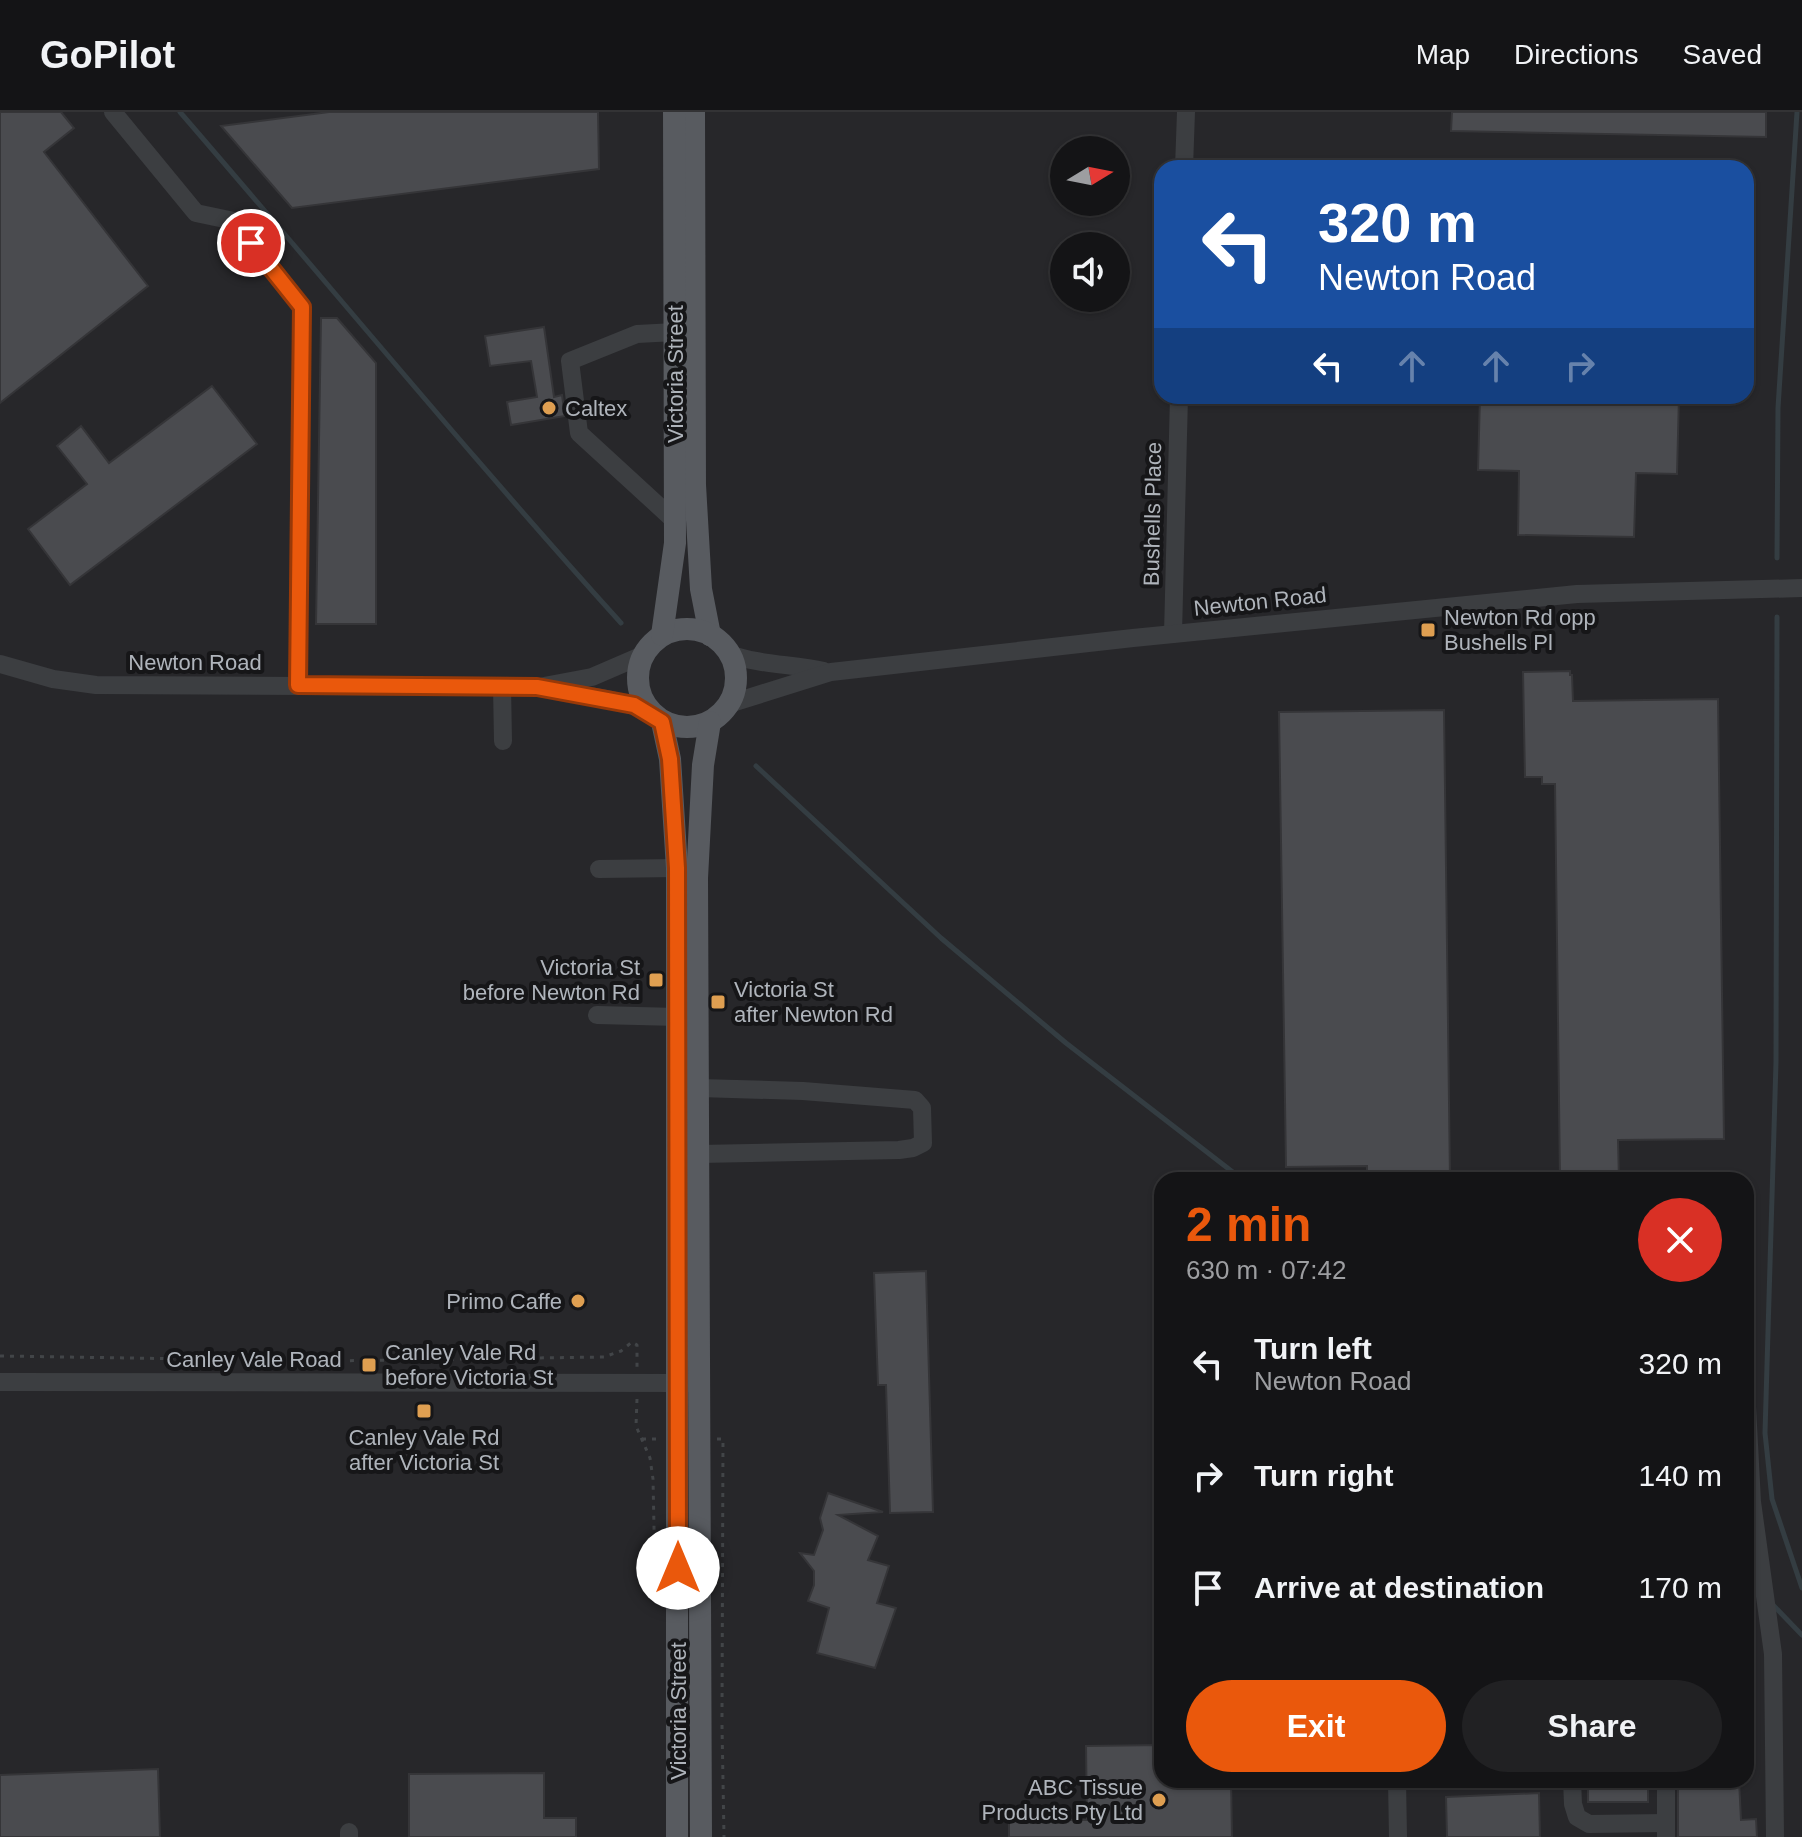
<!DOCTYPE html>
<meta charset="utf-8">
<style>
body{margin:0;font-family:Arial,sans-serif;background:#212123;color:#f1f3f6;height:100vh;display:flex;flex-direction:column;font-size:30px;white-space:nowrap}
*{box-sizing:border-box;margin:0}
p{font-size:26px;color:#9d9ea1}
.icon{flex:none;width:44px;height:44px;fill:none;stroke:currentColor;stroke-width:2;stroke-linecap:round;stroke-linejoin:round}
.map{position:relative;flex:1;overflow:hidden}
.drawer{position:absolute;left:1154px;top:1060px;width:600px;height:616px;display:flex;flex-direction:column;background:#141416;border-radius:24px;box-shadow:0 2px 6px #0004,0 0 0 2px #333335}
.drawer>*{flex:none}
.banner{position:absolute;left:1154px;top:48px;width:600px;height:244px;border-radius:24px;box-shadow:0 2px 6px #0004,0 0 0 2px #333335;background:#1a4fa0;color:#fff;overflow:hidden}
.needle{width:52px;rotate:80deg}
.tools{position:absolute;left:1050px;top:24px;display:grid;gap:16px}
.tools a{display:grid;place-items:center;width:80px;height:80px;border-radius:50%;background:#141416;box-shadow:0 2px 6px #0004,0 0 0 2px #333335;font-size:40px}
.pin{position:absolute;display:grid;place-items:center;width:68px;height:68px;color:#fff;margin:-34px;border:4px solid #fff;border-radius:50%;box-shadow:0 2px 8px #0007}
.me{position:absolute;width:88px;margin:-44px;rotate:0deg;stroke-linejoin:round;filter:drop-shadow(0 0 6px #0008)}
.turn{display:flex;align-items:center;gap:28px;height:168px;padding:0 32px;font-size:36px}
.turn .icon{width:104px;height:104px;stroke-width:2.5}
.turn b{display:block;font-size:56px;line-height:68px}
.lanes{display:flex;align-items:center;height:76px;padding:0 32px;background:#0003;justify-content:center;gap:40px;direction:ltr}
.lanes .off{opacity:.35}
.round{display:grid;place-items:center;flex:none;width:84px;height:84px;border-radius:42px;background:#212123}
.summary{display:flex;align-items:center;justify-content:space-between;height:136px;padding:0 32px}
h1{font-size:48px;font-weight:600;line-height:60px;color:#ea580c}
.action{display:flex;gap:16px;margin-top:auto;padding:16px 32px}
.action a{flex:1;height:92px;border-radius:48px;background:#ea580c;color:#fff;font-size:32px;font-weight:600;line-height:92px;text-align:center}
.action a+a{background:#212123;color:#f1f3f6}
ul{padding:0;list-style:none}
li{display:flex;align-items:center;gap:24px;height:112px;padding:0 32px}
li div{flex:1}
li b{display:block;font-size:30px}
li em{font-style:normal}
header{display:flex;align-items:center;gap:48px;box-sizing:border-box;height:112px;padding:0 40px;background:#141416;border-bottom:2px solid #333335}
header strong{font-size:38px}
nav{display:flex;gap:44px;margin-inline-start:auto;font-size:28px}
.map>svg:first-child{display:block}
.built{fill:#27272a;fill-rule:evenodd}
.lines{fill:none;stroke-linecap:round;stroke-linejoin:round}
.stream{stroke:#343d42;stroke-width:5}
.building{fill:#4a4b4f;stroke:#353538;stroke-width:2}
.path{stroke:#424548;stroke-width:3;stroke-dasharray:4 6;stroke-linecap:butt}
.minor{stroke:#3c3e41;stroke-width:18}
.major{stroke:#585b60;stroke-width:22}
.route-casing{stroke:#983908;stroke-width:20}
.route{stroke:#ea580c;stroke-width:14}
.poi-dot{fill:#df9f51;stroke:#161618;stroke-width:3}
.labels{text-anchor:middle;stroke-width:8;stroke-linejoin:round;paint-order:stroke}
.street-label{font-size:22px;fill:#afb4bb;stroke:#161618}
.poi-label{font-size:22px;fill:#afb4bb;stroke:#161618;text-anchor:start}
</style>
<header>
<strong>GoPilot</strong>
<nav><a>Map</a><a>Directions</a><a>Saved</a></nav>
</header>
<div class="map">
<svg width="1802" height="1725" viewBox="0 0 1802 1725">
<rect width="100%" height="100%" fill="#1b1b1d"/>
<path class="built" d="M0,0H1802V1725H0ZM1064,38H1116V90H1064ZM1162,56H1746V284H1162ZM1064,134H1116V186H1064ZM1162,1068H1746V1668H1162Z"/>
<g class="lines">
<g class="stream">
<path d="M180,0C327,170 470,344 621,511"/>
<path d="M1777,446L1778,296L1797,0"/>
<path d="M1777,505L1776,950L1765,1321L1772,1387L1802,1476"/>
<path d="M756,654L941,826L1066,931L1243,1068"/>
<path d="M1746,1468L1760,1481"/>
<path d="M1773,1493L1802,1523"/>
</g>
</g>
<g class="building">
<path d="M0,0H61L74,16L44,40L148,174L0,291Z"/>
<path d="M329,0H598L599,57L292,96L221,14Z"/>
<path d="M1452,0H1766V25L1451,19Z"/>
<path d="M321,206H337L376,251V512H316Z"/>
<path d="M544,215L554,285L562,283L565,304L511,313L507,290L537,285L531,249L490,254L485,224Z"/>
<path d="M212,274L257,332L70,473L28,417L87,372L57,334L81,314L109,351Z"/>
<path d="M1480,284H1679L1677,362L1636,361L1634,425L1518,423L1519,359L1478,358Z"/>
<path d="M1570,559V563H1572L1573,589L1718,587L1724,1027L1618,1028L1619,1068H1560L1555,672H1542V665H1525L1523,560Z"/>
<path d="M1444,598L1450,1068H1367V1054L1286,1055L1279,600Z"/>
<path d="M926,1159L933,1400L890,1401L886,1273H878L874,1161Z"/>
<path d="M828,1381L883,1400L838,1403L878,1424L868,1448L889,1454L877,1491L896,1496L875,1556L817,1541L829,1496L808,1489L814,1473V1459L800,1441L814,1443L823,1418L820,1406Z"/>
<path d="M1162,1633V1668H1231L1232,1725H1009V1708H1087L1086,1634Z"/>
<path d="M158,1657L160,1725H0V1663Z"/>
<path d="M544,1661V1706H576V1725H409V1662Z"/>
<rect x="1588" y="1668" width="60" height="22"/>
<path d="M1678,1668H1739L1741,1708L1756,1707L1757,1725H1678Z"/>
<path d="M1539,1681L1540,1725H1447L1446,1685Z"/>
</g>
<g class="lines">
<g class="path">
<path d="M0,1244L324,1249L604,1245L621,1239L632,1230L637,1233V1255"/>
<path d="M637,1287L636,1314L650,1346L653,1367L655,1464L653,1480"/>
<path d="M642,1327H658"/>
<path d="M717,1327H723L722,1605"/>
<path d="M722,1613L724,1725"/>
</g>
<g class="minor">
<path d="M113,0L196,101L234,109L302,195L298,573"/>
<path d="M1184,56L1186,0"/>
<path d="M675,220L637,222L570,249L579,321L675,409"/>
<path d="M1173,522L1179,284"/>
<path d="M729,542C760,553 792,552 824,559"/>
<path d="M0,552L53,567L96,573L537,575C576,584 617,584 653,602"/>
<path d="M502,574L503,629"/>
<path d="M544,574L592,565L643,543"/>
<path d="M729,592L831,560L1133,526L1577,482L1802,476"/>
<path d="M599,757L677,756"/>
<path d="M597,903L678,905"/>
<path d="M699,976L803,979L915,988L922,996L923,1031L913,1036L899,1038L699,1042"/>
<path d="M0,1270L689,1271"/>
<path d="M1746,1275L1752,1390L1773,1542L1775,1725"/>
<path d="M1397,1668L1398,1725"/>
<path d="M1572,1668L1573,1692L1577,1705L1589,1712L1666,1711"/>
<path d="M1666,1668V1725"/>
<path d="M349,1720V1725"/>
</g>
<g class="major">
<path d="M694,0L695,373L701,477L710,523"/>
<circle cx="687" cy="566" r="49"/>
<path d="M662,523L675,431L674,0"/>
<path d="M662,610L670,647L677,756V1725"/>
<path d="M701,1725L697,766L703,653L710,610"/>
</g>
</g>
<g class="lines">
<g class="route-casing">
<path id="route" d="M251,131L302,195L298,573L537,575L634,593L662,610L670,647L677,756L678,1456"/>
</g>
<use href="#route" class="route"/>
</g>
<g class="poi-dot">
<circle cx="549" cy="296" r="8"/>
<rect x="1420" y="510" width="16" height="16" rx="4"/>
<rect x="648" y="860" width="16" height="16" rx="4"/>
<rect x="710" y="882" width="16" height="16" rx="4"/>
<circle cx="578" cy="1189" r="8"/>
<rect x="361" y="1245" width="16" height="16" rx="4"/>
<rect x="416" y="1291" width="16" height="16" rx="4"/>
<circle cx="1159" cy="1688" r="8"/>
</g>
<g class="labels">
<g class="street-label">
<text transform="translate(675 262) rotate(-90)" y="8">Victoria Street</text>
<text transform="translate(1152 402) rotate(-89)" y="8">Bushells Place</text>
<text transform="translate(1260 489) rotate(-6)" y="8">Newton Road</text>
<text x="195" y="558">Newton Road</text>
<text x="254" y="1255">Canley Vale Road</text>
<text transform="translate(678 1599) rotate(-90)" y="8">Victoria Street</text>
</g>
<g class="poi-label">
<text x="565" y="304">Caltex</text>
<text x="1444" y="513">Newton Rd opp<tspan x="1444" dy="25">Bushells Pl</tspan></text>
<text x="640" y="863" text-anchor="end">Victoria St<tspan x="640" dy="25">before Newton Rd</tspan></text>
<text x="734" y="885">Victoria St<tspan x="734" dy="25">after Newton Rd</tspan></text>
<text x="562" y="1197" text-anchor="end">Primo Caffe</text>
<text x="385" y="1248">Canley Vale Rd<tspan x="385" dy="25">before Victoria St</tspan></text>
<text x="424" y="1333" text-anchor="middle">Canley Vale Rd<tspan x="424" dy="25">after Victoria St</tspan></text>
<text x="1143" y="1683" text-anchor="end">ABC Tissue<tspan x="1143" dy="25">Products Pty Ltd</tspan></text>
</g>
</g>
</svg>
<div class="tools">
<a><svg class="needle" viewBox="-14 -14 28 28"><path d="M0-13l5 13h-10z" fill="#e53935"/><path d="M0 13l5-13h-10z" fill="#9d9ea1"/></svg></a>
<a><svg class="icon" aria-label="sound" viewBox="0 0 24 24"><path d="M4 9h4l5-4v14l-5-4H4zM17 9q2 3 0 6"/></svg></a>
</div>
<div class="pin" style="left:251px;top:131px;background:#d93025"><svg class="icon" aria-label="arrive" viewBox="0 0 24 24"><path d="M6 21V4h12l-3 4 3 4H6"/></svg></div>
<svg class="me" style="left:678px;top:1456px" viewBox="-20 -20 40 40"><circle r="19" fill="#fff"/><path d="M0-13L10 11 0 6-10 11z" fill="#ea580c"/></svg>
<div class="banner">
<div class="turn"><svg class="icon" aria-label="left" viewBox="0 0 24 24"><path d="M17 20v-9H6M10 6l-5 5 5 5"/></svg><div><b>320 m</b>Newton Road</div></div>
<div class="lanes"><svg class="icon" aria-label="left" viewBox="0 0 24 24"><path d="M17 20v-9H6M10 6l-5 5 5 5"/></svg><svg class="icon off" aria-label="ahead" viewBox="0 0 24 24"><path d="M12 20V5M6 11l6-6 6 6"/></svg><svg class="icon off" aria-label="ahead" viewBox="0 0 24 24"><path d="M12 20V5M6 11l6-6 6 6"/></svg><svg class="icon off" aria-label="right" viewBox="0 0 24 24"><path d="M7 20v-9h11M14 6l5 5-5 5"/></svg></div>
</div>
<section class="drawer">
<div class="summary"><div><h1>2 min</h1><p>630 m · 07:42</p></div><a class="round" style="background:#d93025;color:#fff"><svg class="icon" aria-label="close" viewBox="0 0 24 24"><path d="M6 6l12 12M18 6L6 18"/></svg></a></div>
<ul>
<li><svg class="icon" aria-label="left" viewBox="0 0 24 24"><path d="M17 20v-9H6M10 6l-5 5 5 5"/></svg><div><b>Turn left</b><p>Newton Road</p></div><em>320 m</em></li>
<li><svg class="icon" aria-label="right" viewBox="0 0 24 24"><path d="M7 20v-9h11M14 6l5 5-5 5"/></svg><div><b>Turn right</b></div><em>140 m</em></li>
<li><svg class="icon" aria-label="arrive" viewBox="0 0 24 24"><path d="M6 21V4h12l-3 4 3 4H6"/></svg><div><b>Arrive at destination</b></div><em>170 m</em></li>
</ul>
<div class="action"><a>Exit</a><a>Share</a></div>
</section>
</div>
